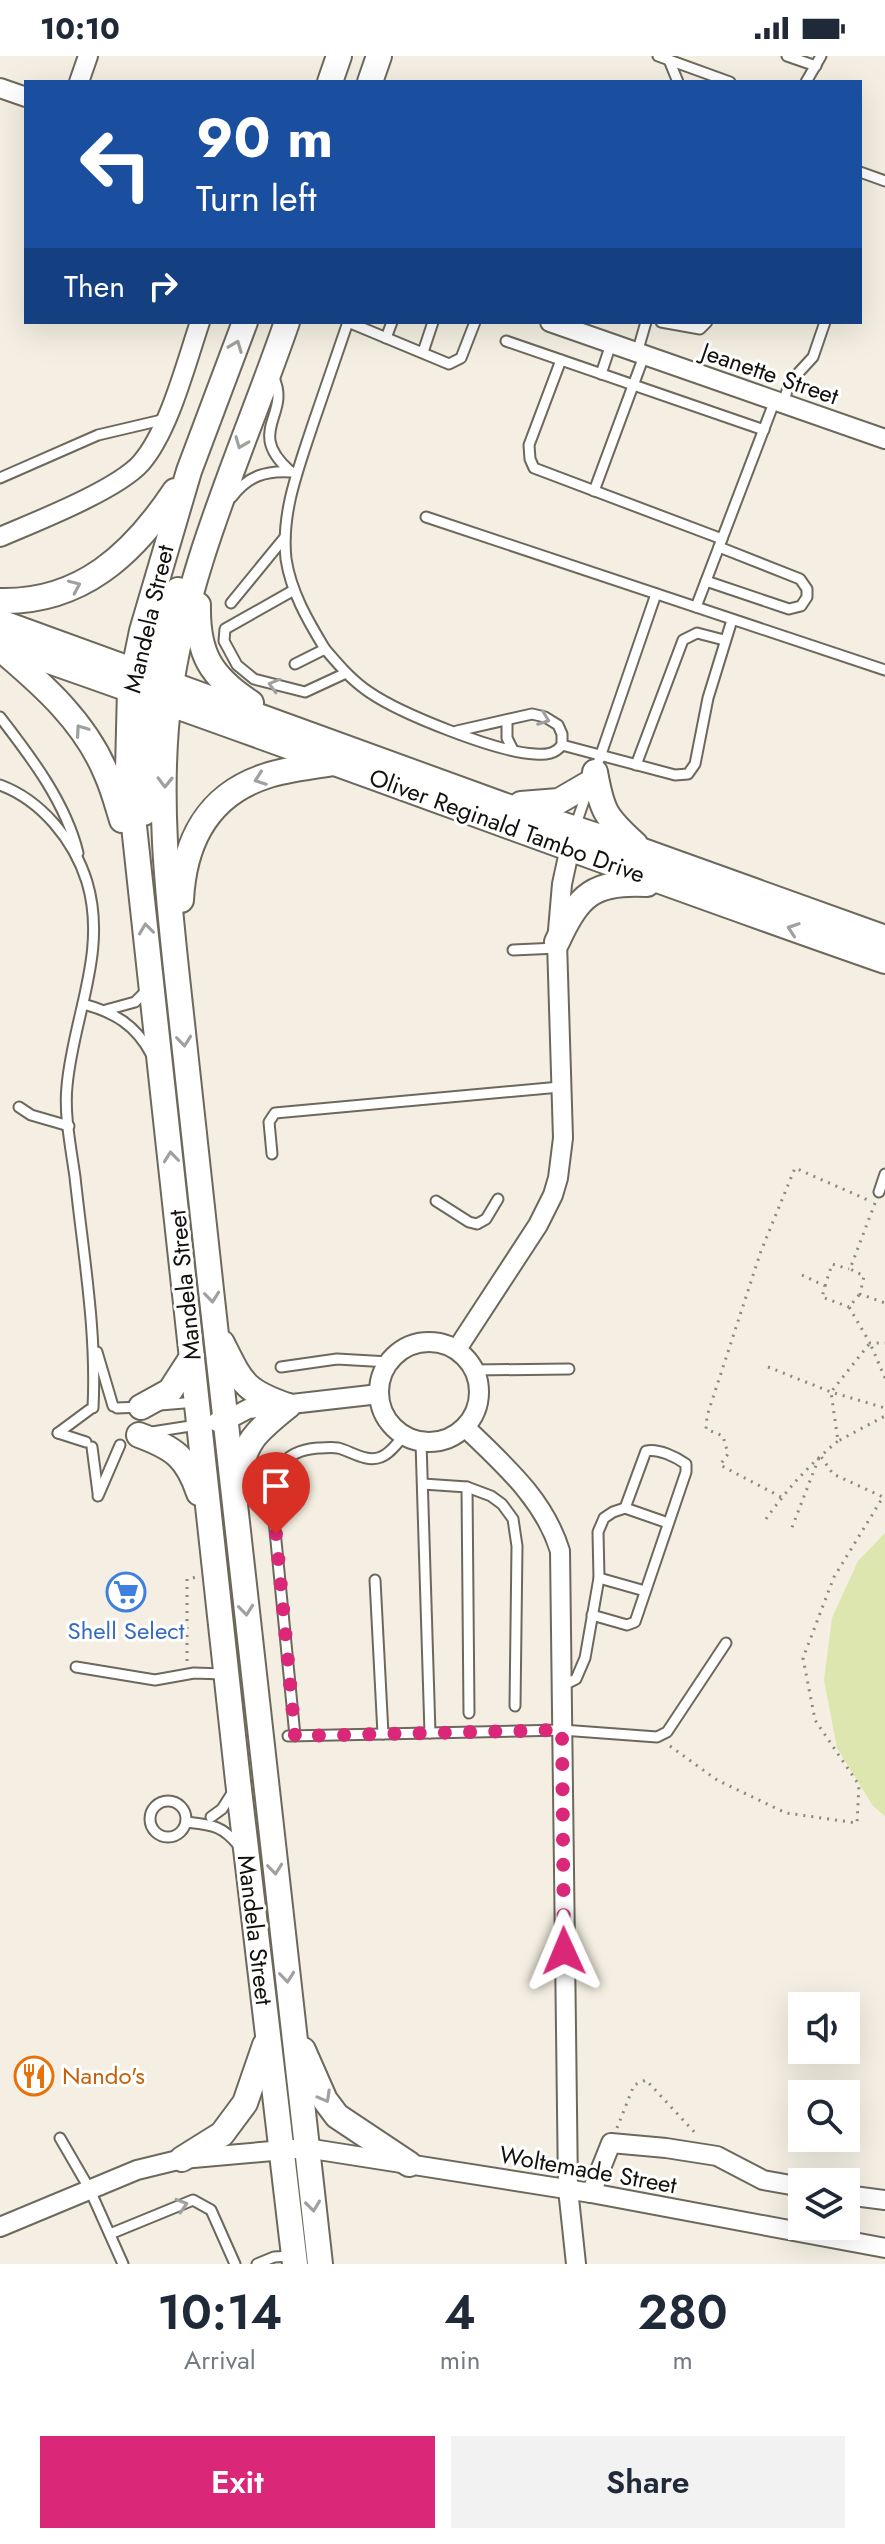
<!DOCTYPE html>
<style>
body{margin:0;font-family:Jost,sans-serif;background:#f2f2f3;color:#1f2937;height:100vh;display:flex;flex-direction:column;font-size:30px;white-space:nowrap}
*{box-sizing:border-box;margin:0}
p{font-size:26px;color:#747a83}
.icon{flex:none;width:44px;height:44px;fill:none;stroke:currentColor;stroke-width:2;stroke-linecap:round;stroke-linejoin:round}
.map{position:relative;height:2208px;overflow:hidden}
.panel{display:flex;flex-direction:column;background:#fff;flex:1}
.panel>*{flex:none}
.guide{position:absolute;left:24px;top:24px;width:838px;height:244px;border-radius:0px;box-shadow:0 8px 32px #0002;background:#1a4fa0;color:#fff;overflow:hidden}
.fabs{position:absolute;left:788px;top:1936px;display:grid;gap:16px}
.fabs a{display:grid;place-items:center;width:72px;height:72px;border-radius:0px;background:#fff;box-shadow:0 8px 32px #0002;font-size:40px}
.pin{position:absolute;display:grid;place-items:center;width:68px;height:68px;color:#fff;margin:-82px -34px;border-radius:50% 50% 50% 0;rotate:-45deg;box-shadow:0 0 8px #0007}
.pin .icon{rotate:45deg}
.me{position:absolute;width:88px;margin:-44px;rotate:359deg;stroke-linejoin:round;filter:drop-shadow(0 0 6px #0008)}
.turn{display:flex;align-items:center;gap:28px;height:168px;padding:0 40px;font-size:36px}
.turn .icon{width:104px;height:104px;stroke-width:2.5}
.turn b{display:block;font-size:56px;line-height:68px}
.then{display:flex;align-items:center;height:76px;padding:0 40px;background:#0003;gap:16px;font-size:30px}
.eta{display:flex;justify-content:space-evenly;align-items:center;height:136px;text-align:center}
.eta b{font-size:48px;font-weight:600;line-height:56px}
.cta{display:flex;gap:16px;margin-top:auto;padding:16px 40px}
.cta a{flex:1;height:92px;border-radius:0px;background:#db2777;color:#fff;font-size:32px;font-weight:600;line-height:92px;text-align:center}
.cta a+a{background:#f2f2f3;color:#1f2937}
.status{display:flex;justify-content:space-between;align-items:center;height:56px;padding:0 40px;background:#fff;direction:ltr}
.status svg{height:22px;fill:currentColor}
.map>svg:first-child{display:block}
.green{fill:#dee6af}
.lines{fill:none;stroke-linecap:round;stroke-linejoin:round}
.service-casing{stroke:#6c685c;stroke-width:13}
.minor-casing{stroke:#6c685c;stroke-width:22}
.secondary-casing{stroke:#6c685c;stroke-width:28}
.path{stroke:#8b887e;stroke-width:3;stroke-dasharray:2 6;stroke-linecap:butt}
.service{stroke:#fff;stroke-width:9}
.minor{stroke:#fff;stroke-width:18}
.secondary{stroke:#fff;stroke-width:24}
.oneway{stroke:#a0a09e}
.route{stroke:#db2777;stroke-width:14;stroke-dasharray:0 25.2}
.labels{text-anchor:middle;stroke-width:6;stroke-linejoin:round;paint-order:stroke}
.street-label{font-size:24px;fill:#12110c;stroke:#fff}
.shop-label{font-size:24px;fill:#366cbe;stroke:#fff}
.food-label{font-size:24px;fill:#c56008;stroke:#fff;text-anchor:start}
</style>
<div class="status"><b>10:10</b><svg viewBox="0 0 49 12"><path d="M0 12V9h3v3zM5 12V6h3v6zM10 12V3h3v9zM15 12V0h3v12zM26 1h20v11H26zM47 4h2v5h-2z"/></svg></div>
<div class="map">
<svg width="885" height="2208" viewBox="0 0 885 2208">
<rect width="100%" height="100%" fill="#f4efe2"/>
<path class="green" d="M885,1477V1760L873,1750L837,1692L824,1624L832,1562L858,1505Z"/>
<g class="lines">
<g class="service-casing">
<g id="service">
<path d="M658,0L730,26"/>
<path d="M787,0L816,10"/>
<path d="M669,4L678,26"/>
<path d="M806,26L821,0"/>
<path d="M860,116L885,125"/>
<path d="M348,266L449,308L461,302L475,266"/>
<path d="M661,266L700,273L707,266"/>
<path d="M386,282L392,266"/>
<path d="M506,285L764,374"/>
<path d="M423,296L433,266"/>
<path d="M637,297L646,266"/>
<path d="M561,304L529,389L530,403L534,412L722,483"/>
<path d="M601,318L611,288"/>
<path d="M273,320C293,359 244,374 290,415"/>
<path d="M783,347L790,326L813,301L825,266"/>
<path d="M0,422L98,379L166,363"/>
<path d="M594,435L644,300"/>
<path d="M232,441C248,420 266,414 292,416"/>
<path d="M426,461L885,614"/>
<path d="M706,525L789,553L801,550L807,541V533L800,523L719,491"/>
<path d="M294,534L225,573L224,585L237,609L254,623L305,636L346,617"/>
<path d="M231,547L285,481"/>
<path d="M696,551L775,344"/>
<path d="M325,593C338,608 351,624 369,636C401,658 496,696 535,698C546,699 555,698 562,689"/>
<path d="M295,608L325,593C308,565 291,536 286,503C281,457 298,414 312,371C324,336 336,301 348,266"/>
<path d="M0,661C31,701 66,747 78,797"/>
<path d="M507,664V682L513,694"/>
<path d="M457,675L532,658L545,661L558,669L562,678V689"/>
<path d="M562,689L675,719L688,718L695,708L708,642L732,564"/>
<path d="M599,704L656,538"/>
<path d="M636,709L683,584L697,577L724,584"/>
<path d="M0,729C41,744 74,784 87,826C108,896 73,961 67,1030C64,1059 71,1092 75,1121C83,1197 97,1275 93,1352"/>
<path d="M575,771L588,733"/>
<path d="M513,894L558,892"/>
<path d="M83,948C114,956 136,969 151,998"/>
<path d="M106,954L135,946L148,933"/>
<path d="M19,1051L31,1059L69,1070"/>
<path d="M272,1098L269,1066L275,1057L560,1031"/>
<path d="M879,1136L885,1118"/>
<path d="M436,1145L469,1166L477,1168L486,1163L498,1143"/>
<path d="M97,1296L113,1350"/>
<path d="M281,1311L337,1303L389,1306"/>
<path d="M474,1314L569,1313"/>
<path d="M160,1349L196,1346"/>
<path d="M117,1352L141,1351"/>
<path d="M152,1376L197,1369"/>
<path d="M58,1377L89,1354"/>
<path d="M58,1377L86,1386"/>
<path d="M421,1386L430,1677"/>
<path d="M92,1391L98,1437"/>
<path d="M423,1428L467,1431L469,1657"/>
<path d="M467,1431L491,1440L502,1448L513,1463L517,1490L515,1650"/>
<path d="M98,1440L120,1389"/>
<path d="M599,1522L645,1535"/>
<path d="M375,1524L383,1678"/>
<path d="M592,1559L627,1569L635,1566L686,1416V1408C676,1401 658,1392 646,1395L625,1452"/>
<path d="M76,1611L155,1624L194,1617L223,1618"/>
<path d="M562,1630L576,1623L585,1602L599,1522L598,1476L604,1462L613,1456L625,1452L668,1467"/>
<path d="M288,1680L562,1674L657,1681L667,1676L726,1587"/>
<path d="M295,1680L273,1454C271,1419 279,1395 318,1392C325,1392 331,1391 338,1392C351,1395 366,1407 381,1401C390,1398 397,1387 404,1380"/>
<circle cx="168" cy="1763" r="18"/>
<path d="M211,1761L222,1753L234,1734"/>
<path d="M186,1766C212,1769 222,1769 239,1790"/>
<path d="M60,2082L89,2132L123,2208"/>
<path d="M110,2178L193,2144L211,2154L235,2208"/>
<path d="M257,2208L274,2201L291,2200"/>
</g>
</g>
<g class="minor-casing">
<g id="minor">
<path d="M79,26L88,0"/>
<path d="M0,32L26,41"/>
<path d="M550,266L885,383"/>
<path d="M0,481C35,466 117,434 141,407C169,375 186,307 200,266"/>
<circle cx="429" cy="1336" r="50"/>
<path d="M457,1293L538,1169L553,1139L558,1122L563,1082L557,886L562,828L572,782"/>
<path d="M217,1366L225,1365L248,1353L379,1338"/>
<path d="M466,1372C504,1409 544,1443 560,1495L568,2133L576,2208"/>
<path d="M591,2137L611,2087L666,2092L717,2100L763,2124L802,2131"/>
<path d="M846,2139L885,2144"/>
<path d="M0,2171L137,2114L182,2103L306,2092L591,2137L885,2192"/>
</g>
</g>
<g class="secondary-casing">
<g id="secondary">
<path d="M330,26L339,0"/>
<path d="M370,26L379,0"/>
<path d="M245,266L189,415L142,575L130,633L128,715L238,1725L295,2208"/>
<path d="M287,266C244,391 186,511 169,643C156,744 169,848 180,949C190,1044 200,1139 211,1234C248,1559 281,1884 320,2208"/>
<path d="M0,545C81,547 133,498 175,435"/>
<path d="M198,549C197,598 211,621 251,647"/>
<path d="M0,566L503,749L643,795L885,882"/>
<path d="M0,588C296,690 589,802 885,905"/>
<path d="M3,595C43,629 85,666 106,717C113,732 117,748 122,764"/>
<path d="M137,627C162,604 168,565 178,534"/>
<path d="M595,716C602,755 605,761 635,788"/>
<path d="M521,748L559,745L590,727"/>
<path d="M144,757L151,655L157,643L167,632"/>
<path d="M181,844C184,786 207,739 266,720C287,713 311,711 333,707"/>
<path d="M557,886C579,838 594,825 647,828"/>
<path d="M222,1287C242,1327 244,1335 288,1350"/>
<path d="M141,1351L170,1335L192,1301"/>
<path d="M139,1379C174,1392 187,1401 199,1437"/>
<path d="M237,1424C246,1383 256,1376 288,1350"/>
<path d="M303,1994L325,2044L337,2060L409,2108"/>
<path d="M182,2103L222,2078L245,2047L265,1989"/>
</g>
</g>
<g class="path">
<path d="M875,1147L850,1213L864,1220L860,1238L885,1247"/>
<path d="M802,1219L825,1230L822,1241L849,1251"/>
<path d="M825,1230L832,1208L849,1213"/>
<path d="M859,1239L849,1251L870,1287H885"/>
<path d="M768,1311L831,1336L885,1352"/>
<path d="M885,1322L870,1287L831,1336L838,1385L885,1360"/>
<path d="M781,1441L720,1409L728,1398L723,1380L706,1373L707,1360L761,1195L795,1112L868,1144"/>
<path d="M766,1463C787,1433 810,1408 838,1385"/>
<path d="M187,1605V1523L197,1521"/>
<path d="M670,1690L717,1724L786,1757L857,1767L859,1729L815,1664L803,1602L834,1521L883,1441L833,1418L820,1399L791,1474"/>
<path d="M617,2072L634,2029L646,2024L698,2080"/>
</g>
<use href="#service" class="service"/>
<use href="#minor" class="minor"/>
<use href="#secondary" class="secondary"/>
</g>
<defs><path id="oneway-chevron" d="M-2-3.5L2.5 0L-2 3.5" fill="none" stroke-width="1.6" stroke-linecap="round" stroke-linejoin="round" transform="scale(2)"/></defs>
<g class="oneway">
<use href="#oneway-chevron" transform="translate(236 290) rotate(-69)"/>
<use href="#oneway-chevron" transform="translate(241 387) rotate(112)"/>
<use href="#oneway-chevron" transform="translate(75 530) rotate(-24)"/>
<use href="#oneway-chevron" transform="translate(274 629) rotate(-164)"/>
<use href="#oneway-chevron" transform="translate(544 663) rotate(21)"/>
<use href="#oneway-chevron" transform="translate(81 674) rotate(-125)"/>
<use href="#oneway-chevron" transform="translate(260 723) rotate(160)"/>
<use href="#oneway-chevron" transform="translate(165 726) rotate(91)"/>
<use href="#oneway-chevron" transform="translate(146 873) rotate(-97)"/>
<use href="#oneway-chevron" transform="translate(793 873) rotate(-161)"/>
<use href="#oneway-chevron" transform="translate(184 985) rotate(84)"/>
<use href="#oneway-chevron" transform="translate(171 1101) rotate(-96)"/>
<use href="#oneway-chevron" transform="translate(212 1241) rotate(84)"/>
<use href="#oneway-chevron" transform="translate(246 1554) rotate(84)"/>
<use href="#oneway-chevron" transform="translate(275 1813) rotate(84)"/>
<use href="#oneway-chevron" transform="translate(287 1921) rotate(84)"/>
<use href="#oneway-chevron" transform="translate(325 2041) rotate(61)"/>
<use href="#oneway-chevron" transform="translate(182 2149) rotate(-17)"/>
<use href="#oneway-chevron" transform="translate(313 2150) rotate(83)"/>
</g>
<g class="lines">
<path class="route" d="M276,1478L295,1680L562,1674L564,1895"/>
</g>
<defs>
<g id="supermarket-ring" transform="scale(2)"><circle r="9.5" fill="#fff" stroke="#3f7fe0" stroke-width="1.5"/><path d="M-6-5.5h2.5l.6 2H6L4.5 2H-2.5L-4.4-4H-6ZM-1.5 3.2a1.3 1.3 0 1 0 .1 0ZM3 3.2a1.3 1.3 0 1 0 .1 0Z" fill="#3f7fe0"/></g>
<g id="restaurant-ring" transform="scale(2)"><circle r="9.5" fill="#fff" stroke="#e8710a" stroke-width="1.5"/><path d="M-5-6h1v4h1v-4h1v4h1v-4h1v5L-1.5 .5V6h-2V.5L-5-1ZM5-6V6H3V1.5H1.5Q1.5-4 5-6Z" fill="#e8710a"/></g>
</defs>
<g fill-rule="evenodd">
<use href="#supermarket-ring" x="126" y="1536"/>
<use href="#restaurant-ring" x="34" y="2020"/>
</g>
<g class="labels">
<g class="street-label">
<text transform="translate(770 318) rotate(19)" y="8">Jeanette Street</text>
<text transform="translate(149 563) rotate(-77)" y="8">Mandela Street</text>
<text transform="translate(507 770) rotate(20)" y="8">Oliver Reginald Tambo Drive</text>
<text transform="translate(185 1229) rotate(-96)" y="8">Mandela Street</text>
<text transform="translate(255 1874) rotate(83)" y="8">Mandela Street</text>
<text transform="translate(588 2114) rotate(10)" y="8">Woltemade Street</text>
</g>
<g class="shop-label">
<text x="126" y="1583">Shell Select</text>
</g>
<g class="food-label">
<text x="62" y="2028">Nando's</text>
</g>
</g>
</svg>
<div class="fabs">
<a><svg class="icon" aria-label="sound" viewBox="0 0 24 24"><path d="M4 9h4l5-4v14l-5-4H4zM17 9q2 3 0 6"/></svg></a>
<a><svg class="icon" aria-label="search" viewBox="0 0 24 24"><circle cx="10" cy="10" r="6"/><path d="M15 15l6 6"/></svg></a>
<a><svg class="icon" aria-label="layers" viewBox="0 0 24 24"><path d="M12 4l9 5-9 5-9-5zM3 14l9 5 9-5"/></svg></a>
</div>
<div class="pin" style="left:276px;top:1478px;background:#d93025"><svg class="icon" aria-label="arrive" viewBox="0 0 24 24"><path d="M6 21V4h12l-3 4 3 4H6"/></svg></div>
<svg class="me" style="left:564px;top:1895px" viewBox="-20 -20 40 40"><path d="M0-17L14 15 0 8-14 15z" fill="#db2777" stroke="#fff" stroke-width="4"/></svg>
<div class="guide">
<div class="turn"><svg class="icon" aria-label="left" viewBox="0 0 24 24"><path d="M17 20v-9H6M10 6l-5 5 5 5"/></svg><div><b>90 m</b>Turn left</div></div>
<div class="then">Then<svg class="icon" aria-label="right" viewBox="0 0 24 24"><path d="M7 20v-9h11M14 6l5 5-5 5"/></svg></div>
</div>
</div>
<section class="panel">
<div class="eta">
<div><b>10:14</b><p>Arrival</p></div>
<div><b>4</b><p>min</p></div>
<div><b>280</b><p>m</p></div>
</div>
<div class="cta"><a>Exit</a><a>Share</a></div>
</section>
